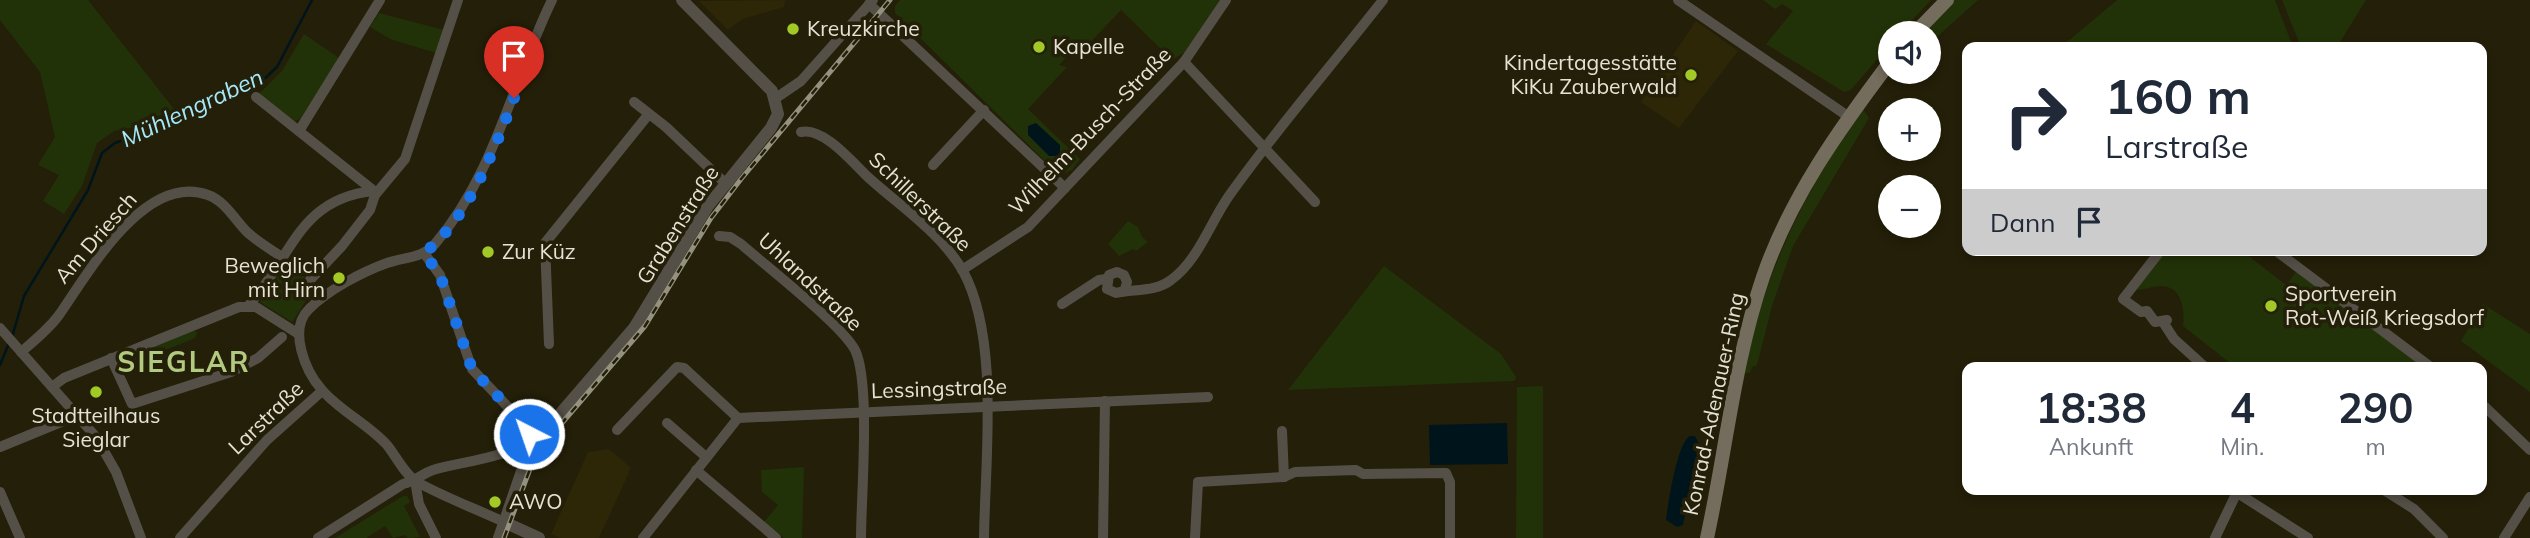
<!DOCTYPE html>
<html lang="de">
<meta charset="utf-8">
<style>
body{margin:0;font-family:Mulish,sans-serif;background:#f6f6f7;color:#1f2937;height:100vh;display:flex;flex-direction:column;font-size:26px;white-space:nowrap}
*{box-sizing:border-box;margin:0}
p{font-size:23px;color:#747a83}
.icon{flex:none;width:38px;height:38px;fill:none;stroke:currentColor;stroke-width:2;stroke-linecap:round;stroke-linejoin:round}
.map{position:relative;flex:1;overflow:hidden}
.panel{position:absolute;left:1962px;top:362px;width:525px;height:133px;display:flex;flex-direction:column;background:#fff;border-radius:14px;box-shadow:0 4px 10px #0003}
.panel>*{flex:none}
.banner{position:absolute;left:1962px;top:42px;width:525px;height:214px;border-radius:14px;box-shadow:0 4px 10px #0003;background:#fff;color:#1f2937;overflow:hidden}
.fabs{position:absolute;left:1878px;top:21px;display:grid;gap:14px}
.fabs a{display:grid;place-items:center;width:63px;height:63px;border-radius:50%;background:#fff;box-shadow:0 4px 10px #0003;font-size:35px}
.pin{position:absolute;display:grid;place-items:center;width:60px;height:60px;color:#fff;margin:-72px -30px;border-radius:50% 50% 50% 0;rotate:-45deg;box-shadow:0 0 7px #0007}
.pin .icon{rotate:45deg}
.me{position:absolute;width:77px;margin:-38px;rotate:319deg;stroke-linejoin:round;filter:drop-shadow(0 0 5px #0008)}
.turn{display:flex;align-items:center;gap:24px;height:147px;padding:0 28px;font-size:32px}
.turn .icon{width:91px;height:91px;stroke-width:2.5}
.turn b{display:block;font-size:49px;line-height:60px}
.then{display:flex;align-items:center;height:66px;padding:0 28px;background:#0003;gap:14px;font-size:26px}
.eta{display:flex;justify-content:space-evenly;align-items:center;height:119px;text-align:center}
.eta b{font-size:42px;font-weight:700;line-height:49px}
.map>svg:first-child{display:block}
.built{fill:#2d2707}
.green{fill:#223208}
.water{fill:#00151b}
.lines{fill:none;stroke-linecap:round;stroke-linejoin:round}
.stream{stroke:#00151b;stroke-width:2.5}
.minor{stroke:#555047;stroke-width:10}
.tertiary{stroke:#555047;stroke-width:12}
.secondary{stroke:#746c5c;stroke-width:14}
.rail-casing{stroke:#94917f;stroke-width:5}
.rail{stroke:#231f08;stroke-width:2.5;stroke-dasharray:8;stroke-linecap:butt}
.route{stroke:#1a73e8;stroke-width:12;stroke-dasharray:0 21.6}
.poi-dot{fill:#a3c927;stroke:#231f08;stroke-width:2.5}
.labels{text-anchor:middle;stroke-width:7;stroke-linejoin:round;paint-order:stroke}
.poi-label{font-size:21px;fill:#e6e3d5;stroke:#231f08;text-anchor:start}
.street-label{font-size:21px;fill:#e6e3d5;stroke:#231f08}
.water-label{font-size:23px;font-style:italic;fill:#a5e9fb;stroke:#231f08}
.district-label{font-size:28px;font-weight:bold;letter-spacing:2px;fill:#b2c980;stroke:#231f08}
</style>
<div class="map">
<svg width="2530" height="538" viewBox="0 0 2530 538">
<rect width="100%" height="100%" fill="#231f08"/>
<g class="built">
<path d="M785,0L784,7L743,19L728,30L699,1Z"/>
<path d="M1696,21L1738,51L1679,128L1641,102Z"/>
<path d="M609,449L631,468L599,538H561L551,534L588,452Z"/>
</g>
<g class="green">
<path d="M0,0H88L174,109L145,125L114,131L97,143L82,186L64,214L43,201L59,175L38,165L55,137L40,72L0,20Z"/>
<path d="M900,0H1220L1185,52L1172,60L1121,10L1085,48H1075L1059,65L1067,67L1028,109L1080,159L1072,170L1063,174L1054,170L895,13V6Z"/>
<path d="M1763,0H1931L1900,33H1890V44L1851,90L1844,92L1766,44L1793,11L1782,4L1775,9Z"/>
<path d="M1952,0H1978L1929,44L1928,33H1921Z"/>
<path d="M2117,0H2275L2293,47H2061Z"/>
<path d="M2282,0H2366L2337,47H2301Z"/>
<path d="M379,13L444,30L436,53L390,39L370,27Z"/>
<path d="M304,34L339,58L300,119L295,121L257,96L282,71Z"/>
<path d="M1863,109L1869,118L1793,246L1772,306L1757,365L1752,367L1750,373H1743C1766,270 1802,195 1863,109Z"/>
<path d="M1128,221L1138,227L1142,237L1148,242L1136,251L1133,249L1119,256L1108,244Z"/>
<path d="M2166,250H2241L2286,285L2296,272L2426,367H2235L2183,326C2185,309 2182,284 2158,286C2150,287 2144,290 2136,290Z"/>
<path d="M286,264L305,277L303,288L309,296L292,322L260,302Z"/>
<path d="M1384,266L1501,354L1516,377L1515,381L1288,390Z"/>
<path d="M2483,304L2530,334V392L2461,341Z"/>
<path d="M193,331L197,332L195,338L121,368V360Z"/>
<path d="M1543,386V538H1516L1517,387Z"/>
<path d="M804,467L802,538H784L764,522L778,505L762,492L761,470Z"/>
<path d="M403,496H407L410,502L404,506L420,537L408,538L405,535L393,538L385,526L366,538H335Z"/>
</g>
<g class="water">
<path d="M1036,123L1060,145V156H1049L1028,135V126Z"/>
<path d="M1507,423L1508,464L1430,465L1429,425Z"/>
<path d="M1690,436H1695L1699,444L1683,525L1677,527L1666,520C1668,503 1677,443 1690,436Z"/>
</g>
<g class="lines">
<g class="stream">
<path d="M12,337L24,296L88,190L102,153L115,143L171,123L262,81L277,67L312,0"/>
<path d="M0,365L9,343"/>
</g>
<g class="minor">
<path d="M1678,0L1849,117"/>
<path d="M869,4L1065,188"/>
<path d="M1184,62L1315,202"/>
<path d="M256,97L374,191"/>
<path d="M776,98L801,81L873,0"/>
<path d="M634,102L666,127L725,183"/>
<path d="M299,131L380,0"/>
<path d="M801,132C824,127 853,163 869,178C900,206 942,234 963,271C1000,339 985,460 984,538"/>
<path d="M933,165L984,110"/>
<path d="M719,236L730,237L741,244C766,266 842,325 855,350C871,383 861,497 861,538"/>
<path d="M2161,250L2123,299L2141,312L2147,311L2155,322L2167,320"/>
<path d="M2275,250L2432,368"/>
<path d="M962,270L1028,227L1184,62L1226,0"/>
<path d="M310,280L342,246L370,210L375,195L405,159L458,0"/>
<path d="M1125,289L1127,282L1124,275L1117,272L1109,275L1107,289L1116,293C1133,289 1156,292 1171,280C1199,260 1211,220 1231,193C1278,127 1333,64 1383,0"/>
<path d="M1062,304L1099,280L1106,279"/>
<path d="M249,305C292,257 299,198 374,191L375,195"/>
<path d="M2163,322L2174,339L2206,368"/>
<path d="M0,328L96,437L116,472L141,538"/>
<path d="M549,344L545,243L648,115"/>
<path d="M21,352C34,341 49,329 59,315C89,272 145,172 208,195C225,201 235,220 247,232C257,241 270,249 282,257"/>
<path d="M111,358L132,404L231,372L258,358L282,337"/>
<path d="M52,387L64,378L239,307H256L297,333"/>
<path d="M2482,404L2530,450"/>
<path d="M667,423L706,457"/>
<path d="M617,430L677,367L684,368L738,418"/>
<path d="M1282,431L1284,477"/>
<path d="M0,447L78,415"/>
<path d="M696,470L776,538"/>
<path d="M415,481L419,504L436,538"/>
<path d="M2384,490L2414,509L2443,538"/>
<path d="M0,492L20,538"/>
<path d="M2236,492L2308,538"/>
<path d="M504,522C476,509 444,497 417,482C405,475 396,456 387,445C368,424 340,411 322,390C305,371 288,329 309,309C328,290 362,272 387,263C404,257 423,258 435,244C496,172 512,82 552,0"/>
<path d="M180,538L267,440L322,391"/>
<path d="M318,538L403,484C415,481 422,474 433,470C458,462 513,458 528,438L526,426L472,369L440,275L424,253"/>
<path d="M643,538L738,418L1208,397"/>
<path d="M1103,538L1105,401"/>
<path d="M1195,538L1198,482L1284,477L1295,472L1356,470L1363,474L1446,473L1450,482V538"/>
<path d="M2215,538L2238,490"/>
<path d="M2504,538L2530,497"/>
</g>
<g class="tertiary">
<path d="M504,522L539,538"/>
<path d="M499,538L522,471L536,442L634,328L708,206L771,128L778,114L772,91L682,0"/>
</g>
<g class="secondary">
<path d="M1915,33L1947,0"/>
<path d="M1707,538C1726,451 1734,362 1763,277C1790,198 1840,128 1890,62"/>
</g>
<g class="rail-casing">
<path id="rail" d="M504,538L530,469L550,437L645,326L711,218L741,179L890,0"/>
</g>
<use href="#rail" class="rail"/>
</g>
<g class="lines">
<path class="route" d="M514,98C495,148 468,220 424,253L440,275L472,369L526,426L529,434"/>
</g>
<g class="poi-dot">
<circle cx="793" cy="29" r="7"/>
<circle cx="1039" cy="47" r="7"/>
<circle cx="1691" cy="75" r="7"/>
<circle cx="488" cy="252" r="7"/>
<circle cx="339" cy="278" r="7"/>
<circle cx="2271" cy="306" r="7"/>
<circle cx="96" cy="392" r="7"/>
<circle cx="495" cy="502" r="7"/>
</g>
<g class="labels">
<g class="poi-label">
<text x="807" y="36">Kreuzkirche</text>
<text x="1053" y="54">Kapelle</text>
<text x="1677" y="70" text-anchor="end">Kindertagesstätte<tspan x="1677" dy="24">KiKu Zauberwald</tspan></text>
<text x="502" y="259">Zur Küz</text>
<text x="325" y="273" text-anchor="end">Beweglich<tspan x="325" dy="24">mit Hirn</tspan></text>
<text x="2285" y="301">Sportverein<tspan x="2285" dy="24">Rot-Weiß Kriegsdorf</tspan></text>
<text x="96" y="423" text-anchor="middle">Stadtteilhaus<tspan x="96" dy="24">Sieglar</tspan></text>
<text x="509" y="509">AWO</text>
</g>
<g class="street-label">
<text transform="translate(1090 131) rotate(-46)" y="7">Wilhelm-Busch-Straße</text>
<text transform="translate(920 202) rotate(44)" y="7">Schillerstraße</text>
<text transform="translate(678 225) rotate(-58)" y="7">Grabenstraße</text>
<text transform="translate(96 238) rotate(-49)" y="7">Am Driesch</text>
<text transform="translate(810 282) rotate(43)" y="7">Uhlandstraße</text>
<text transform="translate(939 389) rotate(-2)" y="7">Lessingstraße</text>
<text transform="translate(1714 404) rotate(-78)" y="7">Konrad-Adenauer-Ring</text>
<text transform="translate(266 418) rotate(-44)" y="7">Larstraße</text>
</g>
<g class="water-label">
<text transform="translate(192 108) rotate(-25)" y="8">Mühlengraben</text>
</g>
<g class="district-label">
<text x="184" y="372">SIEGLAR</text>
</g>
</g>
</svg>
<div class="fabs">
<a><svg class="icon" aria-label="sound" viewBox="0 0 24 24"><path d="M4 9h4l5-4v14l-5-4H4zM17 9q2 3 0 6"/></svg></a>
<a>+</a>
<a>−</a>
</div>
<div class="pin" style="left:514px;top:98px;background:#d93025"><svg class="icon" aria-label="arrive" viewBox="0 0 24 24"><path d="M6 21V4h12l-3 4 3 4H6"/></svg></div>
<svg class="me" style="left:529px;top:434px" viewBox="-20 -20 40 40"><circle r="17" fill="#1a73e8" stroke="#fff" stroke-width="3"/><path d="M0-11L8 9 0 5-8 9z" fill="#fff"/></svg>
<div class="banner">
<div class="turn"><svg class="icon" aria-label="right" viewBox="0 0 24 24"><path d="M7 20v-9h11M14 6l5 5-5 5"/></svg><div><b>160 m</b>Larstraße</div></div>
<div class="then">Dann<svg class="icon" aria-label="arrive" viewBox="0 0 24 24"><path d="M6 21V4h12l-3 4 3 4H6"/></svg></div>
</div>
<section class="panel">
<div class="eta">
<div><b>18:38</b><p>Ankunft</p></div>
<div><b>4</b><p>Min.</p></div>
<div><b>290</b><p>m</p></div>
</div>
</section>
</div>
